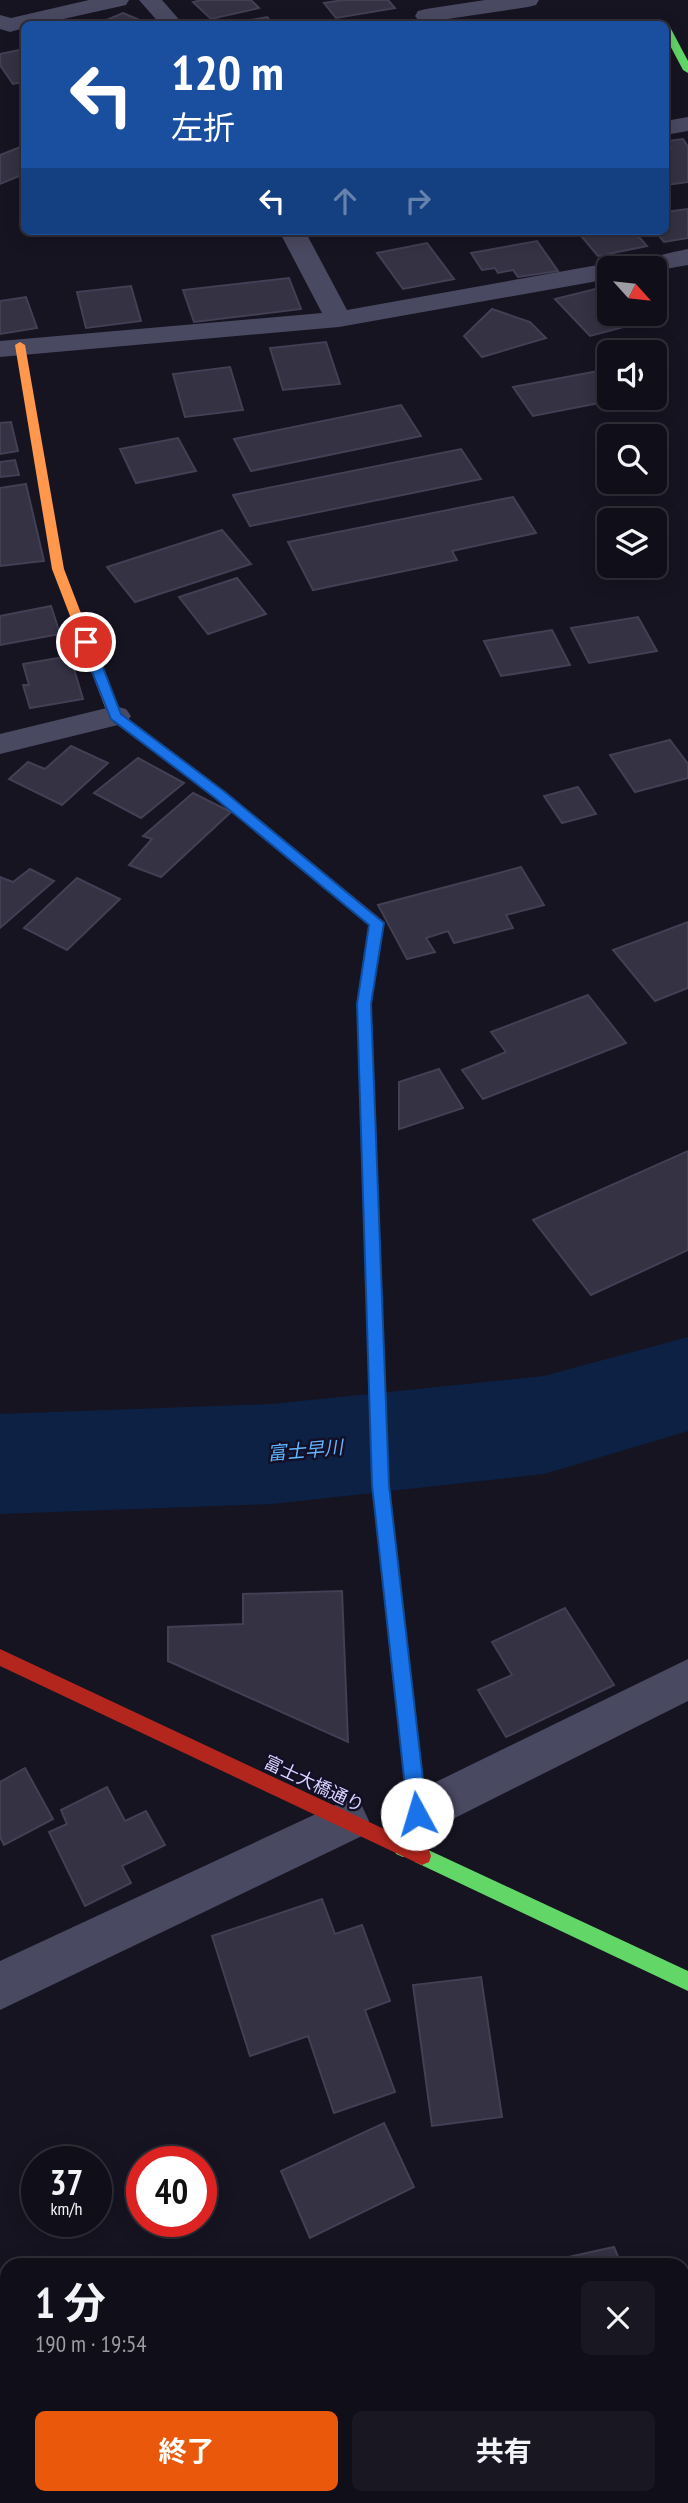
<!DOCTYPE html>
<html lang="ja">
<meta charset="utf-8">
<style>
body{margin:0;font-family:"PT Sans Narrow","Noto Sans JP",sans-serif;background:#191822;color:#f1f3f6;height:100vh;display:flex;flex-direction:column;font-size:26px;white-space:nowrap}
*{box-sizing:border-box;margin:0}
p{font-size:23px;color:#9c9ca2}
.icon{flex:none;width:38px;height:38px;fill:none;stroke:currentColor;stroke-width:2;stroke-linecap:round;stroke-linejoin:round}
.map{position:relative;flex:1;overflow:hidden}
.panel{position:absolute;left:0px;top:2258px;width:690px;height:247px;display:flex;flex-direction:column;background:#100f19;border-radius:21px 21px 0 0;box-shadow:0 4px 18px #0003,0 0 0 2px #302f38}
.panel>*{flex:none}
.top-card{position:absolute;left:21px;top:21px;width:648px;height:214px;border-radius:10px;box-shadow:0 4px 18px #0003,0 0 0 2px #302f38;background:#1a4fa0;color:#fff;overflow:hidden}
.needle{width:46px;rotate:117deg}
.buttons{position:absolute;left:597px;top:256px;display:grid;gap:14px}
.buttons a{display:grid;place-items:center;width:70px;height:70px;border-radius:10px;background:#100f19;box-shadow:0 4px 18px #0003,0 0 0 2px #302f38;font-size:35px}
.speed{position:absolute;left:21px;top:2146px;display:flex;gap:14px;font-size:35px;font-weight:700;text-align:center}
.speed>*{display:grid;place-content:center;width:91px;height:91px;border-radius:50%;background:#100f19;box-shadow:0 4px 18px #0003,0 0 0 2px #302f38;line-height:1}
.speed small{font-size:18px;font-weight:400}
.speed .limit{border:10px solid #d22;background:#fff;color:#111}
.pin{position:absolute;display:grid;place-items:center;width:60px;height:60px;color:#fff;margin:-30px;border:4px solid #fff;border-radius:50%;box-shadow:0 2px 7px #0007}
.me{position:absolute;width:77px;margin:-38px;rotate:354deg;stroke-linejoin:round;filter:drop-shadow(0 0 5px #0008)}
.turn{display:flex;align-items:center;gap:24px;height:147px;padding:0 35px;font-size:32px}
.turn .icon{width:91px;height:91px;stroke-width:2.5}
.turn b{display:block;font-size:49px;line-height:60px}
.lanes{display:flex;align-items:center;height:66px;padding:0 35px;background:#0003;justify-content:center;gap:35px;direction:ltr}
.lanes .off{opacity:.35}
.round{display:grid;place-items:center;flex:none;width:74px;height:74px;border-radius:10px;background:#191822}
.headline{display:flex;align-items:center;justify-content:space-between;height:119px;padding:0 35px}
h1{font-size:42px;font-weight:700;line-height:52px}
.primary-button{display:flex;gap:14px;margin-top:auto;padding:14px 35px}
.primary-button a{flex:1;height:80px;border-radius:10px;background:#ea580c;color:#fff;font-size:28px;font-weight:700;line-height:80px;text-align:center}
.primary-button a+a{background:#191822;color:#f1f3f6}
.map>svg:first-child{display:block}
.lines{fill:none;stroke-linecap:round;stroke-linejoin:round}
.river{fill:#0d2144;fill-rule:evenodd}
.building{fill:#343243;stroke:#433f54;stroke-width:2}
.street{fill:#4a4962;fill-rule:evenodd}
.fast{fill:#63d668;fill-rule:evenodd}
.slow{fill:#ff974d;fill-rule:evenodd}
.jam{fill:#b3261e;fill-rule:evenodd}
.route{fill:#1a73e8;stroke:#114b97;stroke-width:2}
.labels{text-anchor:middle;stroke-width:5;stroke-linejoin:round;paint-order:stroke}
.street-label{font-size:18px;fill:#d9d4ff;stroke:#130f26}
.water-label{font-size:19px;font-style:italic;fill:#62b6ff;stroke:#130f26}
</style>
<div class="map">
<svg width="688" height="2503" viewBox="0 0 688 2503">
<rect width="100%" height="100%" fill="#161421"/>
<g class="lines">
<path class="river" d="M688,1337V1431L544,1474L272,1504L0,1514V1414L272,1404L544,1376Z"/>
</g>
<g class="building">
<path d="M202,0H251L259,8L211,19L193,2Z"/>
<path d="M343,0H388L395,8L336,18L324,3Z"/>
<path d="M123,13L149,24H97Z"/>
<path d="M267,17L273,24H229Z"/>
<path d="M24,49V82L13,84L0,65V54Z"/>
<path d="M683,139L688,147V182L665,185V148H671L667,141Z"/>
<path d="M20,147L24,149V174L0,184V155Z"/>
<path d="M688,209V238L664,242L655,231H665V212Z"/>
<path d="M577,231H634L647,246L598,256Z"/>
<path d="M537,241L558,271L518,277L513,270L498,273L495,268L482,270L471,253Z"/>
<path d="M427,243L454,279L403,289L377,253Z"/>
<path d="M289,278L301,309L194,322L183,290Z"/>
<path d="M131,286L141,321L86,328L77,292Z"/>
<path d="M603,287L609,293V313H629L639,323L590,336L555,299Z"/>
<path d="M26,297L37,328L0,334V301Z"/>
<path d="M492,309L530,322L546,338L482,357L464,336Z"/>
<path d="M326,342L340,384L283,390L270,348Z"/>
<path d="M230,367L243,410L185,417L173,374Z"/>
<path d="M609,369V397H630L533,416L513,387Z"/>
<path d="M401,405L421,436L251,471L234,439Z"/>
<path d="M11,422L18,451L0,454V423Z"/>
<path d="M178,438L196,471L136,483L120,449Z"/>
<path d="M461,449L481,479L250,526L233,495Z"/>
<path d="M15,460L19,475L0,477V462Z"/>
<path d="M26,484L44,561L0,566V488Z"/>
<path d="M513,497L536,533L452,551L457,560L313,590L288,542Z"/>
<path d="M222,530L251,564L135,602L107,567Z"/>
<path d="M237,578L266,614L208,634L179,597Z"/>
<path d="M51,606L60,634L0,645V616Z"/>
<path d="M638,617L657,651L589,663L571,628Z"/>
<path d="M552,630L570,665L501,676L484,641Z"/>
<path d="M70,656L83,699L30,708L23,685H29L23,664Z"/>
<path d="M670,740L688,764V778L635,792L610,755Z"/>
<path d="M71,746L108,763L62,805L9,779L28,762L45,769Z"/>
<path d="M138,758L184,783L141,818L94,793Z"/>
<path d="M578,787L596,814L562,823L544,796Z"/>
<path d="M193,793L231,812L161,877L129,865L152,839L143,836Z"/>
<path d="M521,867L544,905L506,915L513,928L454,943L448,931L426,938L435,952L407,959L378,905Z"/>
<path d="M30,869L54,881L0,928V877L13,882Z"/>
<path d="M77,878L120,899L67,950L24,928Z"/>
<path d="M688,922V988L655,1001L613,950Z"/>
<path d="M588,995L626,1043L483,1099L462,1070L506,1052L491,1032Z"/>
<path d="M439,1069L463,1108L399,1129V1082Z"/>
<path d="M688,1151V1250L591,1295L533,1220Z"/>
<path d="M342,1591L348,1742L168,1661V1627L243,1624V1594Z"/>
<path d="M565,1608L614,1685L506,1737L478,1690L512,1675L492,1642Z"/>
<path d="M25,1768L53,1819L4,1845L0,1837V1782Z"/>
<path d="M107,1787L125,1821L146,1811L165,1845L122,1866L131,1883L85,1906L49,1832L67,1824L61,1810Z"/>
<path d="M322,1899L335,1934L362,1925L390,2001L365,2010L395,2092L334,2113L308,2036L250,2056L212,1936Z"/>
<path d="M481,1977L502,2117L432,2126L413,1985Z"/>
<path d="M384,2123L414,2187L310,2238L281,2171Z"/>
<path d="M614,2247L621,2264H537Z"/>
<path d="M682,2333L688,2334V2503H192L199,2497H682Z"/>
</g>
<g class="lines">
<g class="street">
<path d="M89,0H129L126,5L41,24H24V28L10,32L0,29V15L11,18Z"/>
<path d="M139,0H162L183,24H160Z"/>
<path d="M485,0H539L536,5L528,7L441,20L443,24H421L415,16L418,11L426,9Z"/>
<path d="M688,117V131L665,135V121Z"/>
<path d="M279,231H305L347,310L609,263C619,266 672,252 688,249V265L654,271V268H609V279L339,327L0,357V341L322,313Z"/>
<path d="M115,706L126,709L131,716L126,723L0,754V734Z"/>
<path d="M688,1659V1701L433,1829L417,1835L401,1829L394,1814L401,1799Z"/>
<path d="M346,1800L362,1806L369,1821L362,1836L0,2010V1961Z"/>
</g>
<g class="fast">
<path d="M664,24L668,25L670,27L688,61V73L683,70L665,36Z"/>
<path d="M399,1646L405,1648L408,1654L426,1814L410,1854L403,1857L396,1854L394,1848L408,1814L390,1654L393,1648Z"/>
<path d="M422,1847L688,1971V1991L415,1862L413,1856L415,1850Z"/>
</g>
<g class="slow">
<path d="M20,342L25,345L64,569L117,707L111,711L105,707L52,569L15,345Z"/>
<path d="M366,1061L373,1066L389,1485L408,1654L405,1660L399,1662L393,1660L390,1654L373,1485L359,1066Z"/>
</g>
<g class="jam">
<path d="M111,703L116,704L120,714L225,792L382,920L384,923L371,1004L373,1066L371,1070L366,1071L359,1066L357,1004L370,925L215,798L110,719L105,707Z"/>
<path d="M0,1649L429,1850L431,1856L429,1862L422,1865L415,1862L0,1666Z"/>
</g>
</g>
<path class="route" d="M86,638L93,642L121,714L225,792L384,923L371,1004L389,1485L427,1814L424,1820L417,1823L411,1820L408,1814L372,1485L357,1004L369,925L215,798L111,719L80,642Z"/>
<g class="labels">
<g class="street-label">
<text transform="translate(314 1784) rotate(25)" y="6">富士大橋通り</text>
</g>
<g class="water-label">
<text transform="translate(305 1450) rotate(-5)" y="7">富士早川</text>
</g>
</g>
</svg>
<div class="buttons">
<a><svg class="needle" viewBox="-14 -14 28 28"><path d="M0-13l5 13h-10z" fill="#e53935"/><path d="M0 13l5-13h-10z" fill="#9c9ca2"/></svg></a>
<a><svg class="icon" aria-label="sound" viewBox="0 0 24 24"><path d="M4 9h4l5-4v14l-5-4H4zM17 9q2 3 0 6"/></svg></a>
<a><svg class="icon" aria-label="search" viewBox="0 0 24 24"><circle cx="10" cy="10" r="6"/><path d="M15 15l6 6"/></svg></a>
<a><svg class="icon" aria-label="layers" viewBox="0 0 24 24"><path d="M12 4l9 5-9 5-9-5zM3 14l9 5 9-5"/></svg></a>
</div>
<div class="speed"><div>37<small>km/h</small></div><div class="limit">40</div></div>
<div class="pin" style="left:86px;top:642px;background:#d93025"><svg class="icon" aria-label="arrive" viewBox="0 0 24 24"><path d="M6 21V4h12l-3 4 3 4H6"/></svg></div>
<svg class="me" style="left:417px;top:1814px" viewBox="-20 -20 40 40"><circle r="19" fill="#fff"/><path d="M0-13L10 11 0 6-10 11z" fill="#1a73e8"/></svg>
<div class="top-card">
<div class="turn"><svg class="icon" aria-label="left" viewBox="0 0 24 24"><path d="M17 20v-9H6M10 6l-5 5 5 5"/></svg><div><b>120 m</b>左折</div></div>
<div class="lanes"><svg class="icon" aria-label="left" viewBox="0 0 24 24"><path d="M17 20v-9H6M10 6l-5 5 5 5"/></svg><svg class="icon off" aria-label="ahead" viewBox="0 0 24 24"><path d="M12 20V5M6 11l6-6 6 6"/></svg><svg class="icon off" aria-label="right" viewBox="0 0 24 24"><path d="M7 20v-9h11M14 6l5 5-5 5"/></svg></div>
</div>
<section class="panel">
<div class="headline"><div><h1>1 分</h1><p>190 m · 19:54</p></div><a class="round"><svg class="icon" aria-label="close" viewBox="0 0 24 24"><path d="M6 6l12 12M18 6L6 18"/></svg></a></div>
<div class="primary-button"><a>終了</a><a>共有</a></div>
</section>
</div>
